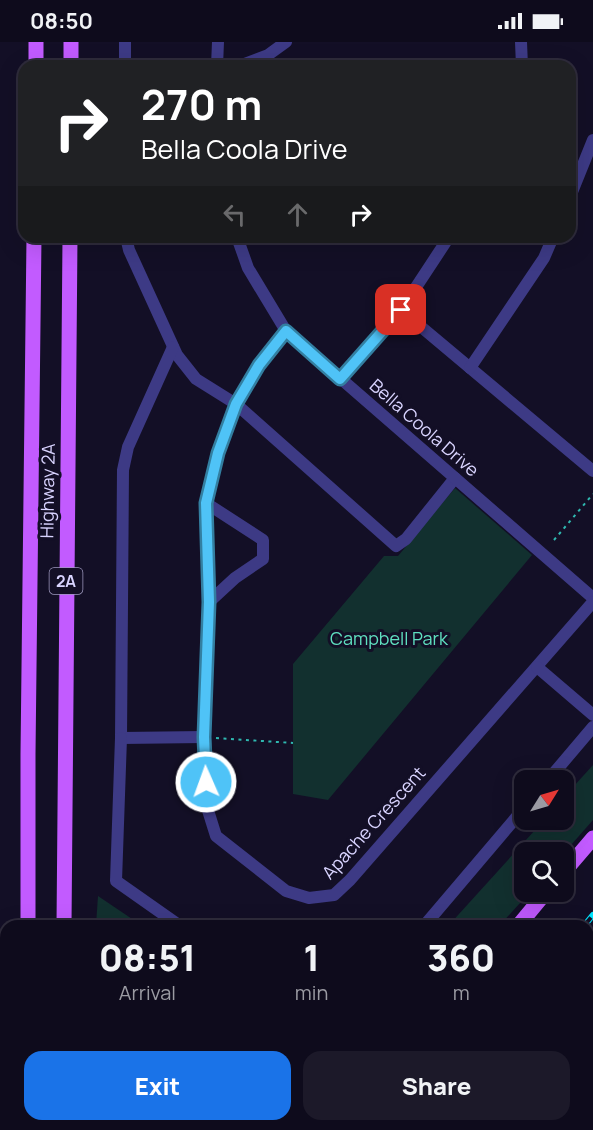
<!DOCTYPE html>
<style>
body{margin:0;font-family:Manrope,sans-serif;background:#1c1929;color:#f1f3f6;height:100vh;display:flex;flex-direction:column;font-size:22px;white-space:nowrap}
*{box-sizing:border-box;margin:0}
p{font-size:20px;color:#9b9ba3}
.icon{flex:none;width:33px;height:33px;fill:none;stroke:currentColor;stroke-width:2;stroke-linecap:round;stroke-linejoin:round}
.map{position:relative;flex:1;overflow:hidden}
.panel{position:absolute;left:0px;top:878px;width:594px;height:212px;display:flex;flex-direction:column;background:#0e0b1c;border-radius:18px 18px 0 0;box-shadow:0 6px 24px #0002,0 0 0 2px #2e2b3b}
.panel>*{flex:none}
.guide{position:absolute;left:18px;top:18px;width:558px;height:183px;border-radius:18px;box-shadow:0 6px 24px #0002,0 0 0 2px #2e2b3b;background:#202124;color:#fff;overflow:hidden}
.needle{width:39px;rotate:53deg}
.fabs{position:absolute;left:514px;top:728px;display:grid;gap:12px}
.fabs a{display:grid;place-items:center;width:60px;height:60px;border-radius:12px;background:#0e0b1c;box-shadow:0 6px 24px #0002,0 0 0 2px #2e2b3b;font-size:30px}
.pin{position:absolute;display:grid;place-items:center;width:51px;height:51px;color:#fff;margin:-26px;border-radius:12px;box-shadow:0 3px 9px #0006}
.me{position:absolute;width:66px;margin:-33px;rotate:358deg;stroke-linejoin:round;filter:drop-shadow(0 0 4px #0008)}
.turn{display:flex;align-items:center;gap:21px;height:126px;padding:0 24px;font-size:27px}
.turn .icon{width:78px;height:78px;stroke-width:2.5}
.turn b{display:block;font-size:42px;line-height:51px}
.lanes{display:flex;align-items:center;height:57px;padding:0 24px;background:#0003;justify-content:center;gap:30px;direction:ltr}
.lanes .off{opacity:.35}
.eta{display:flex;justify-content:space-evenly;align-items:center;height:102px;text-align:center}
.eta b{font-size:36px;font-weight:800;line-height:42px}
.action{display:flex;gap:12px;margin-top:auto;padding:12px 24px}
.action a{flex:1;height:69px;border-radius:18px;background:#1a73e8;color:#fff;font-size:24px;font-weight:800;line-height:69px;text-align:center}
.action a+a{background:#1c1929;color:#f1f3f6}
.status{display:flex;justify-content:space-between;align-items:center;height:42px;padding:0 30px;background:#0e0b1c;direction:ltr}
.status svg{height:16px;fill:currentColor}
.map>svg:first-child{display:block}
.green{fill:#12302f}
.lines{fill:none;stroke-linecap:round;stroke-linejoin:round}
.path{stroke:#2fb8b0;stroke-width:2;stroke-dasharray:3 4.5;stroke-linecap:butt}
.minor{stroke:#3d3a85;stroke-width:12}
.major{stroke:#c25bff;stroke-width:15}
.rail-casing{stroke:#00e5ff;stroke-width:6}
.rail{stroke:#130f26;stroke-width:4;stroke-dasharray:11;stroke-linecap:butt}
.route-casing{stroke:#337fa1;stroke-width:15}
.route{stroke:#4fc3f7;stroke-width:10}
.labels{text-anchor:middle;stroke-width:6;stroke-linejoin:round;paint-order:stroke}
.shield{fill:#130f26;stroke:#9e99be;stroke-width:1.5}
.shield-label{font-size:16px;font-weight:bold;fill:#d9d4ff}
.street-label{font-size:18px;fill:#d9d4ff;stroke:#130f26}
.park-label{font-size:18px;fill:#5fe0c0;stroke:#130f26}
</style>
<div class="status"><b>08:50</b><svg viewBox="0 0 49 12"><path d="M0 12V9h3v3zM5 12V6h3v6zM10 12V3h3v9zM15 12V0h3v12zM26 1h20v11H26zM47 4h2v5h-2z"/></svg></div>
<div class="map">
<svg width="593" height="1088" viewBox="0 0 593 1088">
<rect width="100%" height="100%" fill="#130f26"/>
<g class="green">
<path d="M455,446L532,513L328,758L293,752V622L384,514H398Z"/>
<path d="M593,723V778L564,811L525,810V849H531L500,883H449L545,777H564V755Z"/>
<path d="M98,854L141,883H96Z"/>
<path d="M593,954V1088H476L481,1083H588V961Z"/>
<path d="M84,1083H318L313,1088H83Z"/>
</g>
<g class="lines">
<g class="path">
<path d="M554,498L593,452"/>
<path d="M216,696L293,701"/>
<path d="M263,1088L280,1083"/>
</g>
<g class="minor">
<path d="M521,0L522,24"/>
<path d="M125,24V0"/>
<path d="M217,24L218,0"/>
<path d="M239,24L268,13L286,0"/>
<path d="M570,155L593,98"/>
<path d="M126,195L129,208L177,313L196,337L236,362L396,504L406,497L455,436"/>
<path d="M237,195L248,226L286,289L593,556"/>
<path d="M401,268L593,429"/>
<path d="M286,289L259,323L236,362L218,411L206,461L209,560L204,695L206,762L216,794L286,849L309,856L334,853L350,838L593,560"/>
<path d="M173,305L128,405L123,428L121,696L204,695"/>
<path d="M470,326L544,216L553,195"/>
<path d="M340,337L401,268L449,195"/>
<path d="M206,461L263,498V517L235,536L209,560"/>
<path d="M537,625L593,673"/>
<path d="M121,696L116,839L180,884"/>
<path d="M548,738L593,685"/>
<path d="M424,884L525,765"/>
</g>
<g class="major">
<path d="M36,24V0"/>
<path d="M71,24V0"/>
<path d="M564,830L593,796"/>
<path d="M28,884V712L34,195"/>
<path d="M64,884L70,195"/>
<path d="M518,884L547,849"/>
<path d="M56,1083L57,1088"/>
<path d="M6,1088L9,1083"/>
<path d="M20,1088L21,1083"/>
<path d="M327,1088L332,1083"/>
<path d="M343,1088L347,1083"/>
</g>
<g class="rail-casing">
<g id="rail">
<path d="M584,884L593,873"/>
<path d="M408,1088L412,1083"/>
</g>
</g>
<use href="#rail" class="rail"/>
</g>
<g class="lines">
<g class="route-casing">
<path id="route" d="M206,740L204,695L209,560L206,461L218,411L236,362L259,323L286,289L340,337L401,268"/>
</g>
<use href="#route" class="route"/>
</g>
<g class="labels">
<rect class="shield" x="49.5" y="526" width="33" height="26" rx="4.5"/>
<g class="shield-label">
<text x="66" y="545">2A</text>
</g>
<g class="street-label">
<text transform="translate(424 386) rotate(41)" y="6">Bella Coola Drive</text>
<text transform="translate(48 449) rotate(-89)" y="6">Highway 2A</text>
<text transform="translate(374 781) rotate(-48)" y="6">Apache Crescent</text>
</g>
<g class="park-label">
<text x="389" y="603">Campbell Park</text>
</g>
</g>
</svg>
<div class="fabs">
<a><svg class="needle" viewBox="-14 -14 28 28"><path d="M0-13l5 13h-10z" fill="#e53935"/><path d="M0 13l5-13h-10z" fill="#9b9ba3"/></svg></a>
<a><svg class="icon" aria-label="search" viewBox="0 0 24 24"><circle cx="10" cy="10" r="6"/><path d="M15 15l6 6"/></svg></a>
</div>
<div class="pin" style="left:401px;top:268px;background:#d93025"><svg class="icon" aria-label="arrive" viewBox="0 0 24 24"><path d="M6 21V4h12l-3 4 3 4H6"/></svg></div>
<svg class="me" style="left:206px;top:740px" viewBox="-20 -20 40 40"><circle r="17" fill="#4fc3f7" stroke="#fff" stroke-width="3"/><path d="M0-11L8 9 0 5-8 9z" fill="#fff"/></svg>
<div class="guide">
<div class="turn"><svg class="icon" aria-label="right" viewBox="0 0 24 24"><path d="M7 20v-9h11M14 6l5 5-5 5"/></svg><div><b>270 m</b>Bella Coola Drive</div></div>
<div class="lanes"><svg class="icon off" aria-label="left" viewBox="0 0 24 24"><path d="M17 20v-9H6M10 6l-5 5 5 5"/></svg><svg class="icon off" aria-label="ahead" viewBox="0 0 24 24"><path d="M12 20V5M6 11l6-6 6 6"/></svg><svg class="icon" aria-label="right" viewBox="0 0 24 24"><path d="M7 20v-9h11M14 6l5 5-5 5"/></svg></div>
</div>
<section class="panel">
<div class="eta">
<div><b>08:51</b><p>Arrival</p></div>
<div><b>1</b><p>min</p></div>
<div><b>360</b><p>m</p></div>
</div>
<div class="action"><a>Exit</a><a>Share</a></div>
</section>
</div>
